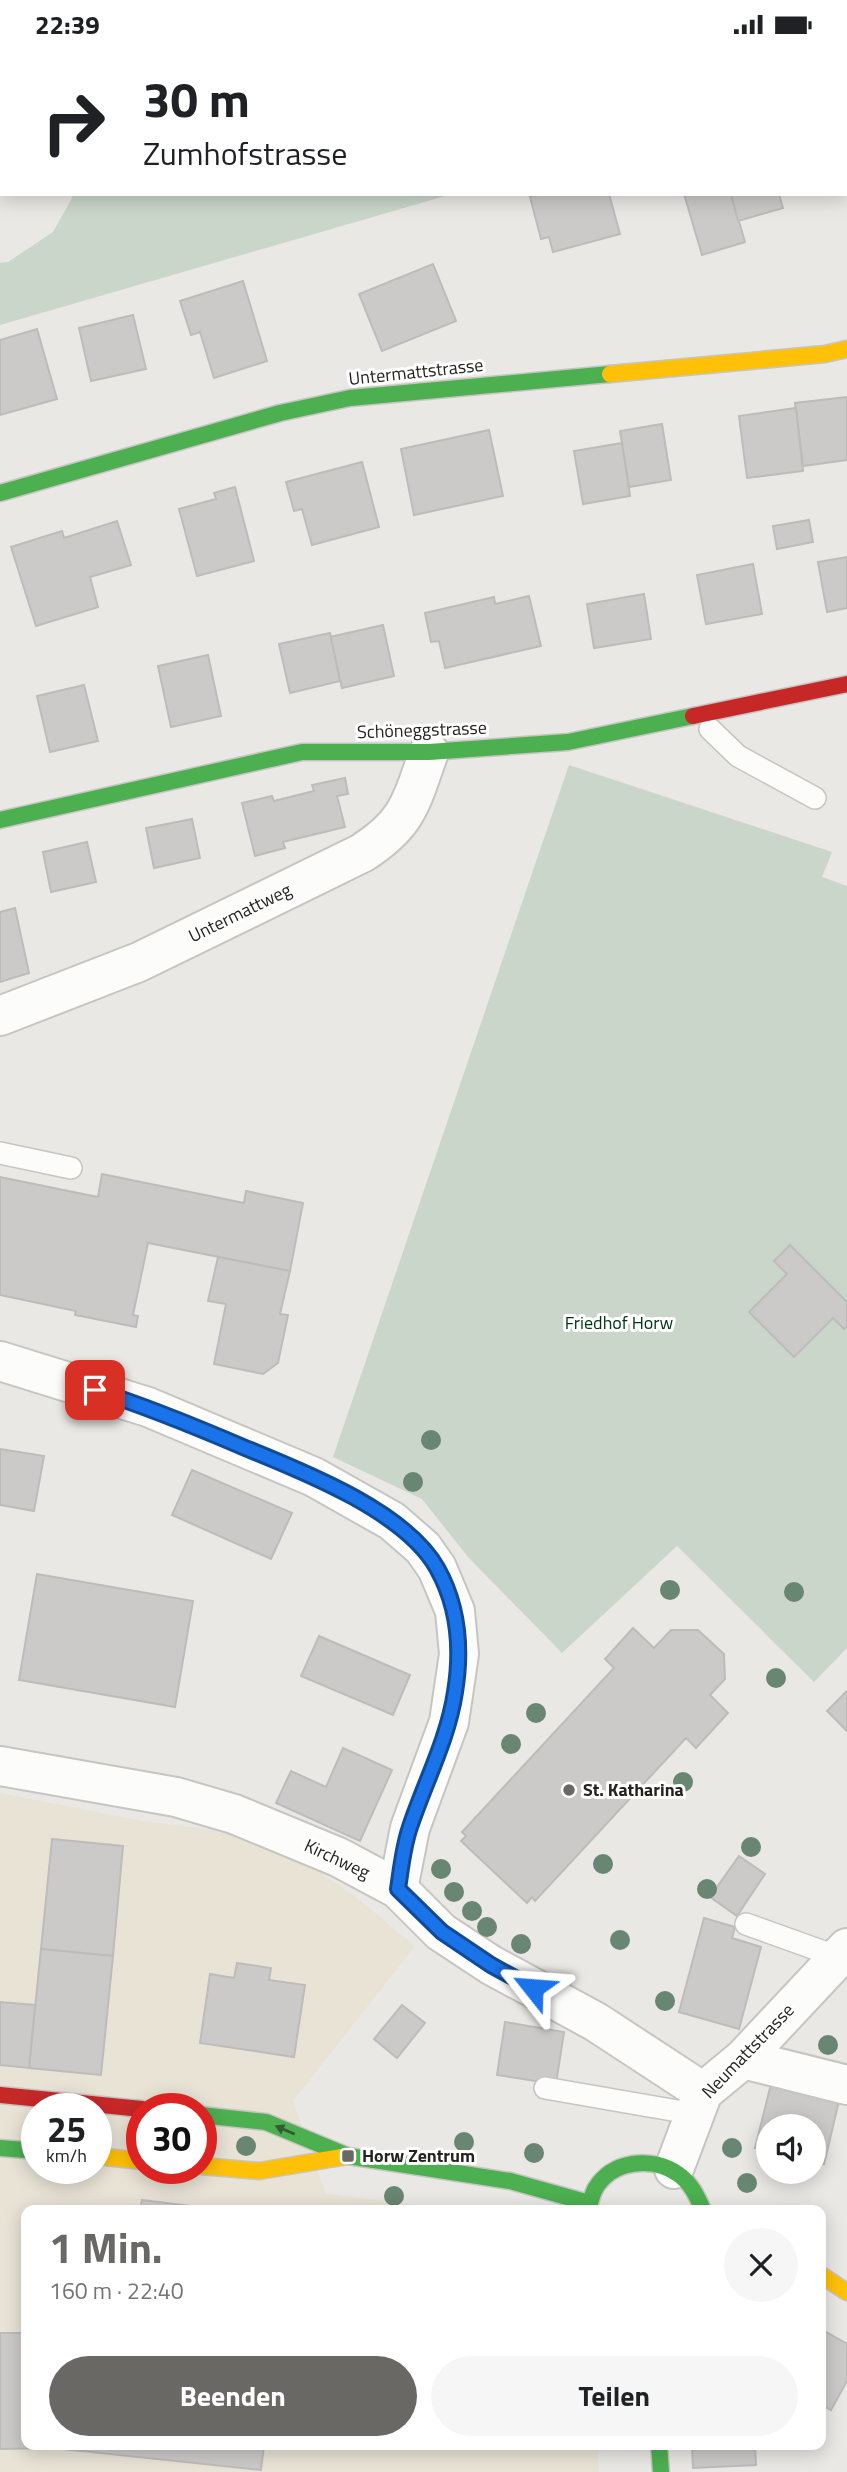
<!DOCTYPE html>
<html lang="de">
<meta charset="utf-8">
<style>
body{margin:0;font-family:"Titillium Web",sans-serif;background:#f6f6f6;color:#202124;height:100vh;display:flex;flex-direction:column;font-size:26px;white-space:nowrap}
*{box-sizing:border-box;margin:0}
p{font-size:23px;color:#757577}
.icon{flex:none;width:38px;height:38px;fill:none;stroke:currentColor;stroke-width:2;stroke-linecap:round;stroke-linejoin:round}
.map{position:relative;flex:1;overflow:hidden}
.sheet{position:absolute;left:21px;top:2156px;width:805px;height:245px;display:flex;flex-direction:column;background:#fff;border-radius:14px;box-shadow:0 4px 18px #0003}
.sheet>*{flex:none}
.hud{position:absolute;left:0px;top:0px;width:847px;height:147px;box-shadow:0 4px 18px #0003;background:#fff;color:#202124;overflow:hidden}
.fabs{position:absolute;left:756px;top:2065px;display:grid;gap:14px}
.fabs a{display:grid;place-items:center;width:70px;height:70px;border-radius:50%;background:#fff;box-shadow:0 4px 18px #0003;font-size:35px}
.speed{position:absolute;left:21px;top:2044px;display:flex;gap:14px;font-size:35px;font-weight:700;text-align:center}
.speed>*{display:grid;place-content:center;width:91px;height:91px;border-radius:50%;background:#fff;box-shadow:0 4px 18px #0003;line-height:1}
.speed small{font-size:18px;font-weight:400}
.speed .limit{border:10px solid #d22;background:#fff;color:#111}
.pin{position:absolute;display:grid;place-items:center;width:60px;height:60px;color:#fff;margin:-30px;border-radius:14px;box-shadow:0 4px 10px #0006}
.me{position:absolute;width:77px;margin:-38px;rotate:298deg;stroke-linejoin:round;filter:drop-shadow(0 0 5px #0008)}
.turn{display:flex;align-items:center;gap:24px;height:147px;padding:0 28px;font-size:32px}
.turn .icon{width:91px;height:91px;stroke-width:2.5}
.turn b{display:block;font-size:49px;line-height:60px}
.round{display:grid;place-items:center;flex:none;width:74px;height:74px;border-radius:37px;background:#f6f6f6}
.overview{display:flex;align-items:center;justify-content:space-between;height:119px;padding:0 28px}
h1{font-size:42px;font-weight:700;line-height:52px;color:#696865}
.cta{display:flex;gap:14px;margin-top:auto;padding:14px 28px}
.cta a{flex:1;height:80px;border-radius:42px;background:#696865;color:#fff;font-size:28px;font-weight:700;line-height:80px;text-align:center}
.cta a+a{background:#f6f6f6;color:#202124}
.status{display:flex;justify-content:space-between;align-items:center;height:49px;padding:0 35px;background:#fff;direction:ltr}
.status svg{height:19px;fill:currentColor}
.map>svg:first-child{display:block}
.commercial{fill:#e8e3d5;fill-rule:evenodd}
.green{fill:#c9d6c9}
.building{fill:#cbcac9;stroke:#bdbcbb;stroke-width:2}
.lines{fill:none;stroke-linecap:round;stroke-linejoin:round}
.lane-casing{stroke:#c6c5c2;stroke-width:24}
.street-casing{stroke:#c6c5c2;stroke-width:42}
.fast-casing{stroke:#c6c5c2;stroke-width:19}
.slow-casing{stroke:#c6c5c2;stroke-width:19}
.jam-casing{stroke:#c6c5c2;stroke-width:19}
.lane{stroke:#fcfcfb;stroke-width:21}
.street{stroke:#fcfcfb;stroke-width:38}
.fast{stroke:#4caf50;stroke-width:16}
.slow{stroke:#ffc107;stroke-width:16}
.jam{stroke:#c62828;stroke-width:16}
.tree{fill:#698672}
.oneway{fill:#345b34}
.route-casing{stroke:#114b97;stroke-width:18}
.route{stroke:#1a73e8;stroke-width:12}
.poi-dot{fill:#696865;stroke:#fff;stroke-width:2.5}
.labels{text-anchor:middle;stroke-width:6;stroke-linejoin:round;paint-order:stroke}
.street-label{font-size:18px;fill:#242321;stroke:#fff}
.park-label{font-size:18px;fill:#003515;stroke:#fff}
.poi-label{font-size:18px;font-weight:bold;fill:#242321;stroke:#fff;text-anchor:start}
</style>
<div class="status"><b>22:39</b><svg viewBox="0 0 49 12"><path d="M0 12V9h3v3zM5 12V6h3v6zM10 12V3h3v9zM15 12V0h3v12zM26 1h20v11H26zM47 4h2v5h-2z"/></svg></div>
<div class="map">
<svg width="847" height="2423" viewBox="0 0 847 2423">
<rect width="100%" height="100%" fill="#e9e8e4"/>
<path class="commercial" d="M0,1744L143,1772L231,1783L311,1817L353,1846L415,1897L293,2052L326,2145L458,2161H26V2396H598L599,2423H0ZM37,2060H96V2119H37ZM142,2060H201V2119H142Z"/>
<g class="green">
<path d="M333,0H679L680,2H334Z"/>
<path d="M72,145H452L0,276V214L8,213L53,183L72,149Z"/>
<path d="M569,716L832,803L822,828L847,837V1599L814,1633L677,1497L562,1604L468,1508L422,1450L333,1408Z"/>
</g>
<g class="building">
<path d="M539,145H609L620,185L553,203L549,188L541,190L530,148Z"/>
<path d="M684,145H731L745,193L702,206Z"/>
<path d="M731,145H779L783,159L738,172Z"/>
<path d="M433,215L456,272L382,302L359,245Z"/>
<path d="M243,232L267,312L214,329L200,283L191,286L180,252Z"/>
<path d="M133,266L146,320L91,332L79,279Z"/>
<path d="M37,280L57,350L0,366V291Z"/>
<path d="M847,348V411L803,417L795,354Z"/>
<path d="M796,359L803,422L747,429L739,367Z"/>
<path d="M662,375L671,431L629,438L620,382Z"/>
<path d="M489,381L503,447L414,466L401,400Z"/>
<path d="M622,394L630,447L583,455L574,402Z"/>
<path d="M362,413L379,478L312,496L302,460L294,462L286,433Z"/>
<path d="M235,438L254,512L197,527L179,460L216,450L214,444Z"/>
<path d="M809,471L813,493L777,500L773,477Z"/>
<path d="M117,472L131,516L90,528L98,558L36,577L11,498L62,482L64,489Z"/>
<path d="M847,508V559L827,563L818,513Z"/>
<path d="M753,515L762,565L706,575L697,526Z"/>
<path d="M644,545L651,590L594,599L587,555Z"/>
<path d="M529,547L541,597L445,619L439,592L431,593L425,564L494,548L495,555Z"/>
<path d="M383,576L394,627L342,639L330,588Z"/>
<path d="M330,584L340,632L290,644L279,595Z"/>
<path d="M208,606L221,667L171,678L158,617Z"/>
<path d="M84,636L98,692L50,703L37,647Z"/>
<path d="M345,729L348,745L337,747L345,778L283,793L285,799L255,807L242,754L272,747L274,752L314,742L312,736Z"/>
<path d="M192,770L200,809L154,819L146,779Z"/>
<path d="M87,793L96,833L51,843L43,803Z"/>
<path d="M15,859L29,924L0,933V863Z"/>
<path d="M102,1125L244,1154L246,1142L303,1154L290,1222L148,1194L133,1266L138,1267L136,1278L75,1266L76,1262L0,1246V1128L98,1148Z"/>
<path d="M790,1196L847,1253V1277L844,1280L833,1269L794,1308L749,1263L787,1225L774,1212Z"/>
<path d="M218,1208L290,1222L280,1265L288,1266L278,1314L263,1325L214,1315L226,1255L208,1252Z"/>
<path d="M0,1400L44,1407L34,1462L0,1456Z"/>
<path d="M192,1421L292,1464L271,1510L172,1466Z"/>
<path d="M37,1525L193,1552L175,1658L19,1631Z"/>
<path d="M633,1579L654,1599L671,1581H698L724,1605L725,1630L710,1646L728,1664L696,1699L686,1689L535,1852L532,1848L527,1854L461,1792L466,1787L462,1783L614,1619L605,1610Z"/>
<path d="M319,1587L410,1626L393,1666L301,1627Z"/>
<path d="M847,1642V1682L827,1662Z"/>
<path d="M343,1699L392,1721L360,1792L276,1754L291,1722L326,1738Z"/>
<path d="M52,1790L123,1797L113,1907L41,1900Z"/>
<path d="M739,1807L765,1825L737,1867L710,1848Z"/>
<path d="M704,1869L735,1878L732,1889L761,1898L739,1980L679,1963Z"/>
<path d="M41,1900L113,1907L101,2026L29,2019Z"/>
<path d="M237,1914L271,1919L269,1931L305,1936L294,2008L200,1994L210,1925L234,1929Z"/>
<path d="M0,1953L35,1956L29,2019L0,2016Z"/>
<path d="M402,1956L425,1974L397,2009L374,1990Z"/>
<path d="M505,1973L564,1983L556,2035L497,2026Z"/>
<path d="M771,2035L839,2052L824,2115L814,2113V2077H768V2102L755,2099Z"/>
<path d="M142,2151L224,2161H140Z"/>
<path d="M821,2280L847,2295V2332L831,2361L821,2355Z"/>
<path d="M0,2284H26V2396H264L261,2421L53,2399L0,2400Z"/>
<path d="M692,2396H755L756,2416L693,2419Z"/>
</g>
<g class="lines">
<g class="lane-casing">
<g id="lane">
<path d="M710,680L738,707L815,749"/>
<path d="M0,1104L71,1119"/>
<path d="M746,1875L838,1908"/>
<path d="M545,2039L695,2065"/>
</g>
</g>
<g class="street-casing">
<g id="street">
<path d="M64,2L66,0"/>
<path d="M0,28H2"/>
<path d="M0,967L139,913L362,804C409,774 411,753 429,703"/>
<path d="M0,1312L148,1358L314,1428L392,1472L423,1499L437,1519L455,1562L459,1605L449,1673L410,1779L398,1840"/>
<path d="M0,1717L176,1748L234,1765L338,1808L398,1840L441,1883L491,1916L596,1973L703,2043"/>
<path d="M743,2010L847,2036"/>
<path d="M674,2120L703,2043L743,2010L847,1899"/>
</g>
</g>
<g class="fast-casing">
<g id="fast">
<path d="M0,444L280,364L350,349L610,325"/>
<path d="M0,771L302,703H429L568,693L693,667"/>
<path d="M201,2066L266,2073L348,2107L510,2132L589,2154"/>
<path d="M0,2099L37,2102"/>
<path d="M588,2161C590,2154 592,2146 595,2140C612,2111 652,2107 678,2125C691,2134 697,2147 703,2161"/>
<path d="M659,2396L661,2423"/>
</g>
</g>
<g class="slow-casing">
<g id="slow">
<path d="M610,325L825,305L847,300"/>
<path d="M96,2107L142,2112"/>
<path d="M201,2117L259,2122L348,2107"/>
<path d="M821,2226L847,2243"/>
</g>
</g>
<g class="jam-casing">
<g id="jam">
<path d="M693,667L847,635"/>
<path d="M0,2046L142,2060"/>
</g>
</g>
<use href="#lane" class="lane"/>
<use href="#street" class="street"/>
<use href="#fast" class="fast"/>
<use href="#slow" class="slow"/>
<use href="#jam" class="jam"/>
</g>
<g class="tree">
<circle cx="431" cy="1391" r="10"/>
<circle cx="413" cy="1433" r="10"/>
<circle cx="670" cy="1541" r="10"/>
<circle cx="794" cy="1543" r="10"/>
<circle cx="776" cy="1629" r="10"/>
<circle cx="536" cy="1664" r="10"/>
<circle cx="511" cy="1695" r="10"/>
<circle cx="683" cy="1733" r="10"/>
<circle cx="751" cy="1798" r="10"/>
<circle cx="603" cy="1815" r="10"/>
<circle cx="441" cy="1820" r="10"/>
<circle cx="707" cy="1840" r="10"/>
<circle cx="454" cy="1843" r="10"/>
<circle cx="472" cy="1862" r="10"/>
<circle cx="487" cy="1878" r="10"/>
<circle cx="620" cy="1891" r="10"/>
<circle cx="521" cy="1895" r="10"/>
<circle cx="665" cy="1952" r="10"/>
<circle cx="828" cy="1996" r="10"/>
<circle cx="464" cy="2093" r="10"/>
<circle cx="246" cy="2097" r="10"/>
<circle cx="732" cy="2099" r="10"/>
<circle cx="534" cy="2104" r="10"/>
<circle cx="747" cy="2134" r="10"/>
<circle cx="394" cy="2147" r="10"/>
</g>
<defs><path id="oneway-solid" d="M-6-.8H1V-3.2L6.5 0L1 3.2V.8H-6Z" transform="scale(1.75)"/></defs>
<use class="oneway" href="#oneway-solid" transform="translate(285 2081) rotate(-157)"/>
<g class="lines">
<g class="route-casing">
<path id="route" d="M95,1341C145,1357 194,1377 243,1398C302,1422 405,1462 437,1519C459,1558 462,1600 455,1643C448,1690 425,1733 410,1778C403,1798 401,1820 398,1840L442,1883L491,1916L533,1939"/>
</g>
<use href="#route" class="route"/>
</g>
<g class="poi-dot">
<circle cx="569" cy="1741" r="7"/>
<rect x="341" y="2100" width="14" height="14" rx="3.5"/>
</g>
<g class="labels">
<g class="street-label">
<text transform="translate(416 323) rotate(-6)" y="6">Untermattstrasse</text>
<text transform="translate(422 681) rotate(-2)" y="6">Schöneggstrasse</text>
<text transform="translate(240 864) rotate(-26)" y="6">Untermattweg</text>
<text transform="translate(337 1810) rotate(25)" y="6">Kirchweg</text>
<text transform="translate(748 2002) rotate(-46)" y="6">Neumattstrasse</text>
</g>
<g class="park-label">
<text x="619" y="1280">Friedhof Horw</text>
</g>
<g class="poi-label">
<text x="583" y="1747">St. Katharina</text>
<text x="362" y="2113">Horw Zentrum</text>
</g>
</g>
</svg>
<div class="fabs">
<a><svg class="icon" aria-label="sound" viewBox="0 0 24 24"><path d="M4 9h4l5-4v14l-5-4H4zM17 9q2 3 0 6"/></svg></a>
</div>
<div class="speed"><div>25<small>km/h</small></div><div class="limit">30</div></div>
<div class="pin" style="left:95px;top:1341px;background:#d93025"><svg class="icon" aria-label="arrive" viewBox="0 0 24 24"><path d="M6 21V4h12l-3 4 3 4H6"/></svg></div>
<svg class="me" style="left:533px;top:1939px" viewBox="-20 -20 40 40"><path d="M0-17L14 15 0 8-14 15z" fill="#1a73e8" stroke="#fff" stroke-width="4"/></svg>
<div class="hud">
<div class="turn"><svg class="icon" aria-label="right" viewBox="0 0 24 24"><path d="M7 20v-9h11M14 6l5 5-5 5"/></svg><div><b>30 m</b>Zumhofstrasse</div></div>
</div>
<section class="sheet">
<div class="overview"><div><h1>1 Min.</h1><p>160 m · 22:40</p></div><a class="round"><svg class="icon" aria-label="close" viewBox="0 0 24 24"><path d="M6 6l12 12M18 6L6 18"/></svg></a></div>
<div class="cta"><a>Beenden</a><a>Teilen</a></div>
</section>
</div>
